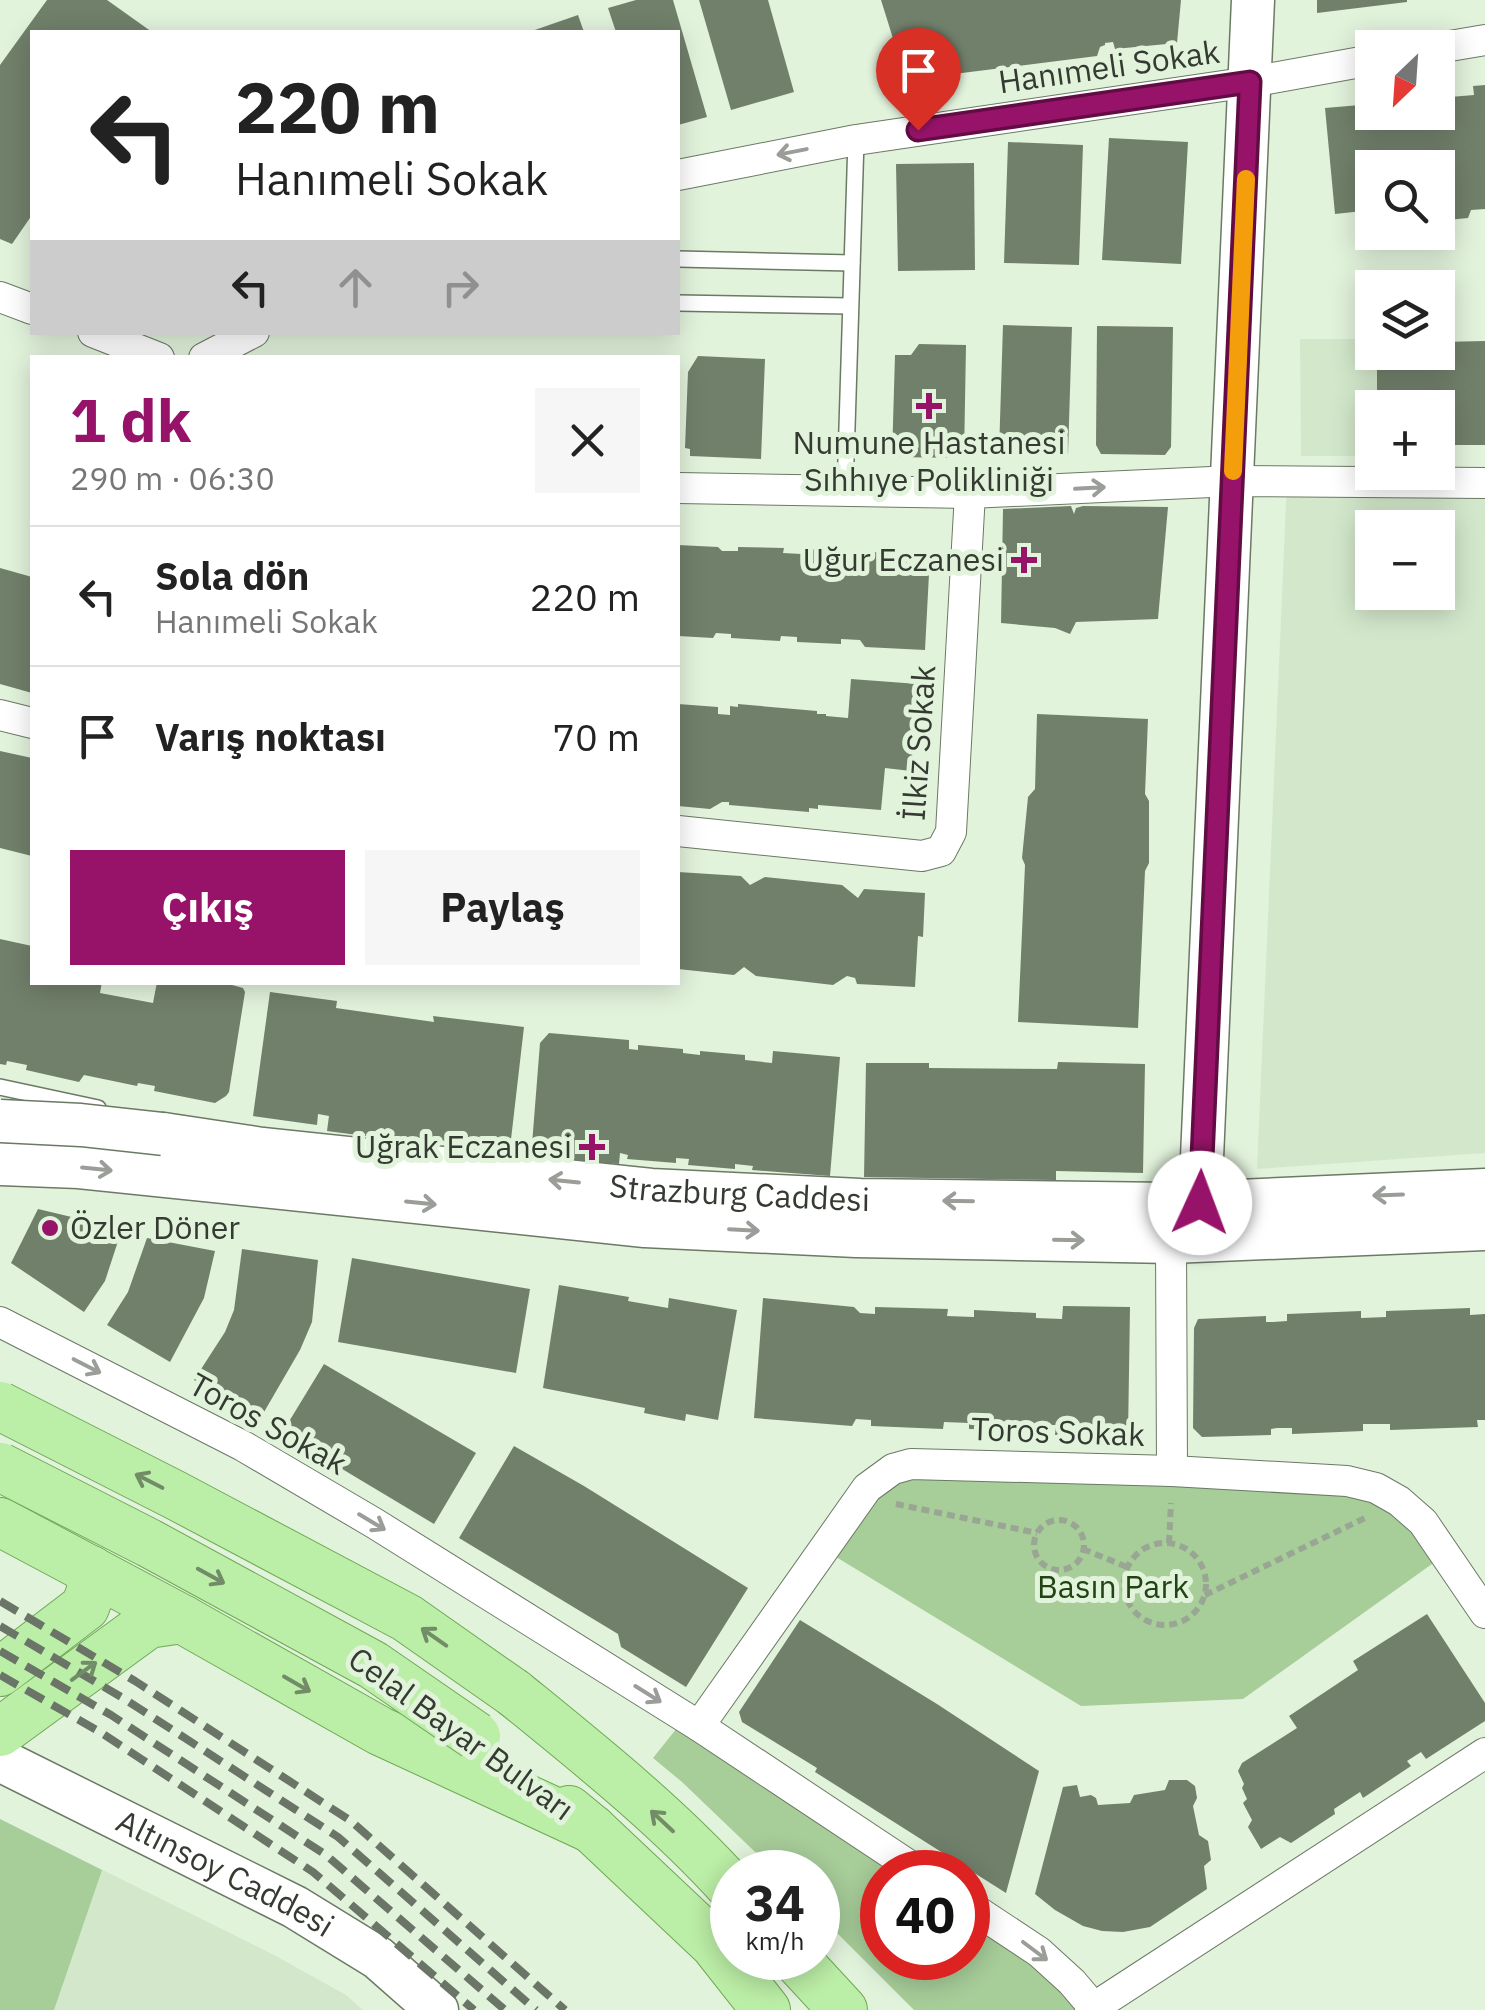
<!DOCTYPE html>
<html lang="tr">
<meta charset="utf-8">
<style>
body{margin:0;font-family:"IBM Plex Sans",sans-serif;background:#f6f6f6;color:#222;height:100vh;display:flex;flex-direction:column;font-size:38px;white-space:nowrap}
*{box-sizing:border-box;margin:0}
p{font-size:32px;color:#767676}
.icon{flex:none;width:55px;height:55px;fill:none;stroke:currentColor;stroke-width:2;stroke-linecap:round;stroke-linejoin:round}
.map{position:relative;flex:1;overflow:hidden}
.side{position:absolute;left:30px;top:355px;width:650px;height:630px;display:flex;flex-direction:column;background:#fff;border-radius:0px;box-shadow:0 5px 25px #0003}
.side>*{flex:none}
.guide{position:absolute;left:30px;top:30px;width:650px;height:305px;border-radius:0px;box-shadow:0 5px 25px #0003;background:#fff;color:#222;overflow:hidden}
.needle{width:65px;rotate:205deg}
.tools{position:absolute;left:1355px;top:30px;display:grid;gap:20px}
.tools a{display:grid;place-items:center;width:100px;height:100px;border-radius:0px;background:#fff;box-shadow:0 5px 25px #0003;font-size:50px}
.speed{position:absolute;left:710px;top:1850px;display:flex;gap:20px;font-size:50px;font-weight:700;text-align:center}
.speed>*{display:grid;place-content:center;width:130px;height:130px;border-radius:50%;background:#fff;box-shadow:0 5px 25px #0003;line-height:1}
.speed small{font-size:25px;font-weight:400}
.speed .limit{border:15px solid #d22;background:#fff;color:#111}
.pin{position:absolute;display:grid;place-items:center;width:85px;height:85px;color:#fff;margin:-102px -42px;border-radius:50% 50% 50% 0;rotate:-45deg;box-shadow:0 0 10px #0007}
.pin .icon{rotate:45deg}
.me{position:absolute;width:110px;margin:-55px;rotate:2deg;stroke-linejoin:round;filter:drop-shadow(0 0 8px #0008)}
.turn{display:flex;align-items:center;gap:35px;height:210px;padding:0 40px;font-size:45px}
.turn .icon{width:130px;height:130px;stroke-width:2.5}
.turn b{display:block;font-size:70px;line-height:85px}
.lanes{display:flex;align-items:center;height:95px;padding:0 40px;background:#0003;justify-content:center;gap:50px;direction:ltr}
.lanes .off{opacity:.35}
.round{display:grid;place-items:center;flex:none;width:105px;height:105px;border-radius:0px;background:#f6f6f6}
.headline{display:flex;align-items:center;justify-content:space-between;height:170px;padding:0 40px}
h1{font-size:60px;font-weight:700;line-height:75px;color:#971369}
.button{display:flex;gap:20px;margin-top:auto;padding:20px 40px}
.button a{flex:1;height:115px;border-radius:0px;background:#971369;color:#fff;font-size:40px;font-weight:700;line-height:115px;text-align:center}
.button a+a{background:#f6f6f6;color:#222}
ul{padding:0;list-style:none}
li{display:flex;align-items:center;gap:30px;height:140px;padding:0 40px;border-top:2px solid #e0e0e0}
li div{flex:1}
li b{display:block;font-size:38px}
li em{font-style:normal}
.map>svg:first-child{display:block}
.built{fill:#d3e8cb;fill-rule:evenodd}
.green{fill:#a7cd99}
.building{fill:#71806b}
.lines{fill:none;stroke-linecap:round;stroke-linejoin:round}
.lane-casing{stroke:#6b7965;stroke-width:18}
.street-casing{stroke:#6b7965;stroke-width:32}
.secondary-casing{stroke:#6b7965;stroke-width:45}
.primary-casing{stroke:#6fa856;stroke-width:50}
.path{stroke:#99a694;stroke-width:6;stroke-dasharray:8 5;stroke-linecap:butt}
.lane{stroke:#fff;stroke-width:15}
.street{stroke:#fff;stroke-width:30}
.secondary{stroke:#fff;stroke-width:42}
.primary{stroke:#bbeea6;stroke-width:48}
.rail{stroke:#6b7567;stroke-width:8;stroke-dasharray:20 10;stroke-linecap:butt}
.secondary-bridge-casing{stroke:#6b7965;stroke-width:45;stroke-linecap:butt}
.primary-bridge-casing{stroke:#6fa856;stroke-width:50;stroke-linecap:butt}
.secondary-bridge{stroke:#fff;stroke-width:42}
.primary-bridge{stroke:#bbeea6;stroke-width:48}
.oneway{stroke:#9a9d98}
.oneway2{stroke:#718c66}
.route-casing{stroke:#620c44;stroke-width:25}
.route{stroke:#971369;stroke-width:18}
.slow{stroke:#f59e0b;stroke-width:18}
.poi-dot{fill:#971369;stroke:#e2f3dc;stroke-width:4}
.labels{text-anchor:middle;stroke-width:10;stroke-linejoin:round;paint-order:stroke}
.street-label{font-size:32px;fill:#353b32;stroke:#e2f3dc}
.poi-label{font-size:32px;fill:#353b32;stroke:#e2f3dc;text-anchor:end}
.park-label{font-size:32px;fill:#224313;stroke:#e2f3dc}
</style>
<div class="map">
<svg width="1485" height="2010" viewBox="0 0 1485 2010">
<rect width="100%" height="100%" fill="#e2f3dc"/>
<g class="built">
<path d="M1300,339H1367V349L1377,353V407L1372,408V446H1368V456H1301Z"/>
<path d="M1287,481L1485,483V1153L1257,1169ZM1372,528H1438V592H1372Z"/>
<path d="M0,1819L276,1956L346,1995L363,2010H0Z"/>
</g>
<g class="green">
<path d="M879,1477L1347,1481L1446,1554L1243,1699L1081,1706L823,1549Z"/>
<path d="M685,1718L919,1872H882V1958H968V1905L1090,2010H914L818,1914V1872H776L682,1782L653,1758Z"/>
<path d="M0,1819L102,1870L54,2010H0Z"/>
</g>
<g class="building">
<path d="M47,0H107L152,32H32V215L12,244L0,239V65Z"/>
<path d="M636,0H673L707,117L678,125V32H616L608,8Z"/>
<path d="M699,0H768L794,92L731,110Z"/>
<path d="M881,0H1181L1177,43L1115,49L1113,42L1105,43V45L1100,47L1097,56L906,80Z"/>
<path d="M1317,0H1407V2L1317,13Z"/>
<path d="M578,15L584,32H529Z"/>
<path d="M1485,85V209L1471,210L1468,218L1438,221V168H1372V210L1335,214L1325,108L1372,104V112H1438V98L1474,95L1473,86Z"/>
<path d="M1109,138L1188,142L1181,264L1102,260Z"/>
<path d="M1008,142L1083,145L1079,265L1004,263Z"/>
<path d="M974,163L975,270L898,271L896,164Z"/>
<path d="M1003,325L1072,327L1068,454L999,452Z"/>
<path d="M1097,326L1173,327L1171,447L1165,455L1101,454L1096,445Z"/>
<path d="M1485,341V445H1438V408H1377V352L1440,353V342Z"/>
<path d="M919,344L966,345L964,458L892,457L895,355H911Z"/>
<path d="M698,356L765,359L761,459L690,456V449L685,448L688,372Z"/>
<path d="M1071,506L1074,514L1076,508L1083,506L1168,507L1158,619L1076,622L1070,634L1055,628L1001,623L1003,509Z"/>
<path d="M678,545L718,547L722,551H738V547L784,548L783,553L801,554V549L850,551V555H866L870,552L930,555L925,650L865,647L860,640L841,639V644L797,642V637L781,636L780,641L731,638V634L716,633L713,638L678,636Z"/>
<path d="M0,568L32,577V693L0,684Z"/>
<path d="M851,679L918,684L911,771L885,768L881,810L818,805V809L809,808V812L729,805V802H722L710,809L678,806V704L718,707V714L730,715V706L738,707V704L817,711V714H826V716L848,718Z"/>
<path d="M1037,714L1148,719L1145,794L1149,801V863L1145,871L1138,1028L1018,1022L1025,865L1022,858L1028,797L1035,789Z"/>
<path d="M0,751L32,758V856L0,848Z"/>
<path d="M678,872L741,876L750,885L765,877L842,885L858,898L864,889L925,893L923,937L918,936L915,987L857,984L855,978L847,976L833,985L756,976L744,967L734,975L678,969Z"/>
<path d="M0,939L32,946V982H102L100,993L153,1003L157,982H221L243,988L245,992L229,1092L226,1096L215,1103L154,1091L155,1086L138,1083L137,1086L84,1075L79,1082L26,1070L27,1065L7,1061L6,1065L0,1064Z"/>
<path d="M270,992L337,1001L336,1008L434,1022L433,1016L524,1027L510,1148L419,1138L418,1143L327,1131L329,1116L318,1114L317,1125L253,1116Z"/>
<path d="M549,1033L629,1040V1049L638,1050V1045L683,1049V1053L700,1055V1051L745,1055V1060L772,1063L773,1051L840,1057L830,1176L752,1170L753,1166L735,1164V1169L688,1165L689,1159L676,1158V1163L627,1159L628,1155L620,1153L619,1164L531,1157L540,1043Z"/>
<path d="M1058,1062L1145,1064L1143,1173L1056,1171V1180L864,1177L866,1063H929V1068L1057,1069Z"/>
<path d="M38,1209L122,1229L105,1281L84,1312L11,1263Z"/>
<path d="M147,1238L215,1251L204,1298L170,1362L107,1325L128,1292Z"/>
<path d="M242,1249L318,1260L312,1322L300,1350L260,1419L194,1380L225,1332L234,1310Z"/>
<path d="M352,1258L530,1289L516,1373L338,1342Z"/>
<path d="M559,1285L629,1297L628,1301L668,1308L669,1298L737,1310L718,1420L686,1414L685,1421L644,1413L645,1408L543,1388Z"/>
<path d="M763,1298L854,1307L860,1313L875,1314V1307L948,1309L947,1316L974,1317V1310L1036,1313V1318L1062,1319L1063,1306L1130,1307L1128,1436L1055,1435L1056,1425H1043L1032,1424L1031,1431L969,1429V1423L944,1422L943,1429L871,1426V1420L856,1419L852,1426L754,1418Z"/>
<path d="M1470,1308V1315L1485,1314V1420H1477L1478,1427L1390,1430V1424H1363V1431L1292,1434V1428H1277L1271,1429V1435L1202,1437L1193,1428L1194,1328L1198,1319L1266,1316V1322H1273L1287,1321V1314L1361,1311V1318L1386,1317V1311Z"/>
<path d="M324,1364L476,1453L434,1524L282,1433Z"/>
<path d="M514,1446L584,1486L748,1588L686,1687L621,1647L618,1634L459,1538Z"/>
<path d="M1427,1614L1485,1703V1721L1426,1759L1421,1752L1407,1761L1411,1766L1363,1798L1360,1792L1334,1809L1335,1814L1291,1843L1280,1837L1261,1849L1248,1827L1252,1820L1243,1803L1247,1799L1242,1788L1244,1784L1238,1771L1242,1763L1297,1728L1289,1716L1358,1670L1353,1661Z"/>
<path d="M800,1620L937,1704L1039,1771L1006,1893L815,1772L817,1768L742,1722L739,1712Z"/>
<path d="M1169,1780H1187L1195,1786L1197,1798L1193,1806L1199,1835L1208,1841L1211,1860L1204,1866L1207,1889L1150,1927L1123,1932L1102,1931L1083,1926L1055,1910L1035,1894L1063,1787L1077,1785L1080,1797L1091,1795L1096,1798L1098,1805L1130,1803L1134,1795L1165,1790Z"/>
</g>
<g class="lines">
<g class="lane-casing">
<g id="lane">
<path d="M678,259L852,263"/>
<path d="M678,303L850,306"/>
<path d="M845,491L856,140"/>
<path d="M0,1087L98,1108"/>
</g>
</g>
<g class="street-casing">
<g id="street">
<path d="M1438,48L1485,40"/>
<path d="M678,175L856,140L1250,82L1372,60"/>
<path d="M0,297L32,309"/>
<path d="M93,332L159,358"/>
<path d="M204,358L254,332"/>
<path d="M678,488L970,493L1233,481L1485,483"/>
<path d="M0,715L32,723"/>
<path d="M678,831L922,856L941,851L951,832L970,493"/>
<path d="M1171,1242L1172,1471"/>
<path d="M0,1322L243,1446L374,1523L699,1726L919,1872"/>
<path d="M699,1726L867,1488L893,1469L911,1464L1172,1471L1347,1481L1376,1488L1399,1501L1423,1522L1485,1613"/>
<path d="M968,1905L1039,1952L1072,1982L1094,2008"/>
<path d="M1090,2010L1485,1753"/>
</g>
</g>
<g class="secondary-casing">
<g id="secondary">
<path id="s1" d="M163,1134L262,1149L651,1190L860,1200L1171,1204L1485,1190"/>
<path d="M0,1164L79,1167L645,1226L856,1236L1171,1242L1485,1229"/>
<path d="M1200,1203L1253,0"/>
<path id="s2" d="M0,1760L295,1907L378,1958L437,2010"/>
</g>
</g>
<g class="primary-casing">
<g id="primary">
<path d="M0,1522L182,1619L380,1731L592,1829"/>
<path d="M0,1672L85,1607L91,1591V1570"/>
<path d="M514,1693C589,1754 667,1816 732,1888"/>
<path d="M0,1732L148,1624L182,1619"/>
<path d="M569,1810L592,1829L714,1944L766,2010"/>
<path d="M795,1958L843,2010"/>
</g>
</g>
<g class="path">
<path d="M896,1504L1037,1533"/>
<circle cx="1059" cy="1545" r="25"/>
<circle cx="1165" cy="1584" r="41"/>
<path d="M1169,1543L1171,1503"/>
<path d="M1083,1549L1127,1567"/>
<path d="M1205,1595L1367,1517"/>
</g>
<use href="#lane" class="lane"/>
<use href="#street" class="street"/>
<use href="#secondary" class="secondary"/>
<use href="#primary" class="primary"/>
<g class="rail">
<path d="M0,1601L135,1681L351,1821L565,2010"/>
<path d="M0,1626L123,1698L338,1837L536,2010"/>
<path d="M0,1651L111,1715L326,1855L505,2010"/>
<path d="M0,1675L100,1732L313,1872L474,2010"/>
</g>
<g class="secondary-bridge-casing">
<path id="secondary-bridge" d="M0,1121L81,1125L163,1134"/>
</g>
<g class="primary-bridge-casing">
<g id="primary-bridge">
<path d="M0,1406L175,1495L407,1618L514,1693"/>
<path d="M0,1467L149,1543L373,1665L476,1736"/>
</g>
</g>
<use href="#secondary-bridge" class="secondary-bridge"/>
<use href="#primary-bridge" class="primary-bridge"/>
</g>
<defs><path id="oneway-shaft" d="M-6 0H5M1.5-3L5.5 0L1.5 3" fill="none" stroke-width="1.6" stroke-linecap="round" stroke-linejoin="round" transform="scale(2.5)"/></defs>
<g class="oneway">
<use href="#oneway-shaft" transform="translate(792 152) rotate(169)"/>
<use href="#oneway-shaft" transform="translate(1090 488) rotate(-3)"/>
<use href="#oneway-shaft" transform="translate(97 1169) rotate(6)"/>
<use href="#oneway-shaft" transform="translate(564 1181) rotate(-174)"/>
<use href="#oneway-shaft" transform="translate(1388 1195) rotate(178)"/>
<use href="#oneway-shaft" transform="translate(958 1201) rotate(-179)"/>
<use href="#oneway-shaft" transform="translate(421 1203) rotate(6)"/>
<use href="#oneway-shaft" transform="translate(744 1230) rotate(3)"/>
<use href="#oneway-shaft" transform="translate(1069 1240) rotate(1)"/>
<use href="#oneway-shaft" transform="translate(87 1366) rotate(27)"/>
<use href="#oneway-shaft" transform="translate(372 1522) rotate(31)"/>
<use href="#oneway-shaft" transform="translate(648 1694) rotate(32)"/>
<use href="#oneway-shaft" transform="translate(1035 1951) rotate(37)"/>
</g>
<g class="oneway2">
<use href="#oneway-shaft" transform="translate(149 1481) rotate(-153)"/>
<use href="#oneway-shaft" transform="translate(211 1576) rotate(29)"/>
<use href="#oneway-shaft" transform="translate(434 1637) rotate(-145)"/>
<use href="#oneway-shaft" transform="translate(84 1671) rotate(-36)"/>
<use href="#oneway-shaft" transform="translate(297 1684) rotate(30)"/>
<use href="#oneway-shaft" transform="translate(662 1821) rotate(-137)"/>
</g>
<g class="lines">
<g class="route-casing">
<path id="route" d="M918,130L1250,82L1200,1203"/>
</g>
<use href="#route" class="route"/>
<path class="slow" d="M1233,471L1246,179"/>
</g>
<g class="poi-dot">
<path d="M924 391h10v10h10v10h-10v10h-10v-10h-10v-10h10z"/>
<path d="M1019 545h10v10h10v10h-10v10h-10v-10h-10v-10h10z"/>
<path d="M587 1132h10v10h10v10h-10v10h-10v-10h-10v-10h10z"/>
<circle cx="50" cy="1228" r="10"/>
</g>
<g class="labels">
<g class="street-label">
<text transform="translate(1109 67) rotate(-8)" y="11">Hanımeli Sokak</text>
<text transform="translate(919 743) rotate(-86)" y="11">İlkiz Sokak</text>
<text dy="11" stroke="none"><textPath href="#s1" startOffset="580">Strazburg Caddesi</textPath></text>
<text transform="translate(268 1424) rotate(29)" y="11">Toros Sokak</text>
<text transform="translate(1058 1432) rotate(2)" y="11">Toros Sokak</text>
<text transform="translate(461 1734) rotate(36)" y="11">Celal Bayar Bulvarı</text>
<text dy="11" stroke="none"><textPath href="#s2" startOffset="252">Altınsoy Caddesi</textPath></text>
</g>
<g class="poi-label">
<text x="929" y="454" text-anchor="middle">Numune Hastanesi<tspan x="929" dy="37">Sıhhıye Polikliniği</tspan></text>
<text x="1004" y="571">Uğur Eczanesi</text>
<text x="572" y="1158">Uğrak Eczanesi</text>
<text x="70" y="1239" text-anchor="start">Özler Döner</text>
</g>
<g class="park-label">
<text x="1113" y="1598">Basın Park</text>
</g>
</g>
</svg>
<div class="tools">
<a><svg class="needle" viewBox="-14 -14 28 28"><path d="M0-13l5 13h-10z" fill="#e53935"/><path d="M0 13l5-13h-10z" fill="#767676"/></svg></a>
<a><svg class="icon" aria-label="search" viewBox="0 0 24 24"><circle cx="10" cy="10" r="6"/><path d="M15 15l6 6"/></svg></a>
<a><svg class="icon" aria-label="layers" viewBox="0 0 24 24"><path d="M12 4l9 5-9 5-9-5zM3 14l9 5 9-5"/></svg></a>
<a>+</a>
<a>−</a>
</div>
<div class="speed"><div>34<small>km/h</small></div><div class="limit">40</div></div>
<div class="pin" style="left:918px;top:130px;background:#d93025"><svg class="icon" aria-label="arrive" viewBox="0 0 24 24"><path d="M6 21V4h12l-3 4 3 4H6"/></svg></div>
<svg class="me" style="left:1200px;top:1203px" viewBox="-20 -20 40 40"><circle r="19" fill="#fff"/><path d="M0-13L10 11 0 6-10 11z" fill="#971369"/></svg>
<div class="guide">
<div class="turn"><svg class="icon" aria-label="left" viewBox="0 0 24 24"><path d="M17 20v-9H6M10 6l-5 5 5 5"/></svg><div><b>220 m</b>Hanımeli Sokak</div></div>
<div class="lanes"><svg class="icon" aria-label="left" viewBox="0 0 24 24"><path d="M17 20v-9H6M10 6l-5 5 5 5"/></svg><svg class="icon off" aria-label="ahead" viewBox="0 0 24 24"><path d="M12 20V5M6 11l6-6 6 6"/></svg><svg class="icon off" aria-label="right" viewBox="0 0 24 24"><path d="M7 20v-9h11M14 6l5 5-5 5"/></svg></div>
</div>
<section class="side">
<div class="headline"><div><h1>1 dk</h1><p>290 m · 06:30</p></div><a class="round"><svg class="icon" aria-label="close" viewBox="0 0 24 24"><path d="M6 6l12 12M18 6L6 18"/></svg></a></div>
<ul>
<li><svg class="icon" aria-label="left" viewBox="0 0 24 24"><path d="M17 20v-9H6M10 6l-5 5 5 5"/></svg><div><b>Sola dön</b><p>Hanımeli Sokak</p></div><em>220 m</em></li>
<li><svg class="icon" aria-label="arrive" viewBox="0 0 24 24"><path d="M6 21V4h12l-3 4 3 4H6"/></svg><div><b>Varış noktası</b></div><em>70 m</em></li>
</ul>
<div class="button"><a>Çıkış</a><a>Paylaş</a></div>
</section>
</div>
